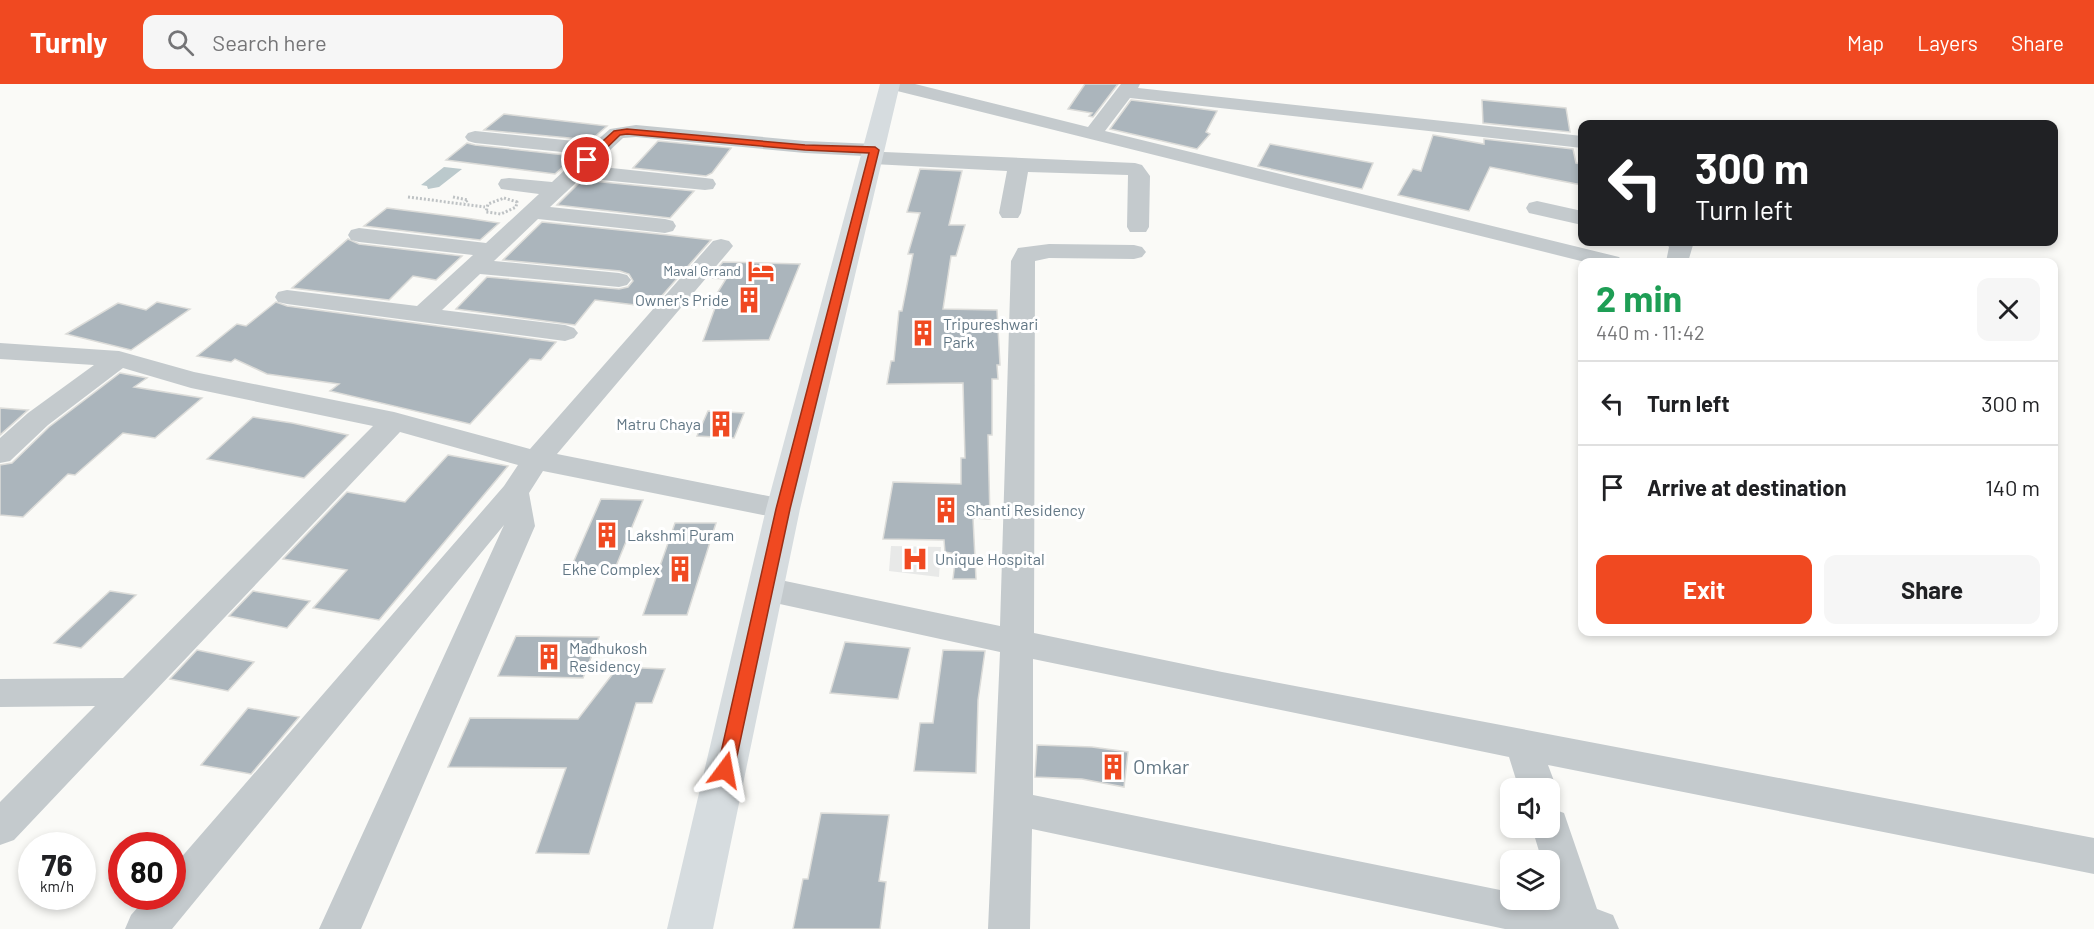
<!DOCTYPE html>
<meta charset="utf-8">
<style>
body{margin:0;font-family:Barlow,sans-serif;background:#f6f6f6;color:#202124;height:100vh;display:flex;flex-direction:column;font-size:22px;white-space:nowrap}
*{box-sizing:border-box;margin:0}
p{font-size:20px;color:#757577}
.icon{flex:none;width:33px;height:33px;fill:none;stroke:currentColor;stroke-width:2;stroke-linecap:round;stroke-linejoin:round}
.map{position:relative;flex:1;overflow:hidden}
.panel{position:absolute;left:1578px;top:174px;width:480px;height:378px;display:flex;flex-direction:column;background:#fff;border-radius:12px;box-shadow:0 3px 9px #0003}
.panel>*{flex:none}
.hud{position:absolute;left:1578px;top:36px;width:480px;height:126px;border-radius:12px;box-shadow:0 3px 9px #0003;background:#202124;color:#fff;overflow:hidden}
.tools{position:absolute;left:1500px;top:694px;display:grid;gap:12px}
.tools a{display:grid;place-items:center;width:60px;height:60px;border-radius:12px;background:#fff;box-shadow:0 3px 9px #0003;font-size:30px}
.speed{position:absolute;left:18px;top:748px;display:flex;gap:12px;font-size:30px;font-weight:700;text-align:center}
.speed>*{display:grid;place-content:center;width:78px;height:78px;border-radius:50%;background:#fff;box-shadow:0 3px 9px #0003;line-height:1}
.speed small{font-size:15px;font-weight:400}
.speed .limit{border:9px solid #d22;background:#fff;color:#111}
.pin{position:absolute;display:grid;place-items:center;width:51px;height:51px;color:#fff;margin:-26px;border:3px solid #fff;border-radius:50%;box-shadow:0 2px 6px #0007}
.me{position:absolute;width:66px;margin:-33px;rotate:13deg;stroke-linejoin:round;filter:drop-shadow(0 0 4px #0008)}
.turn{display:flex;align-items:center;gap:21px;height:126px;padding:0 18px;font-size:27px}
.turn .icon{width:78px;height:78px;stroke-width:2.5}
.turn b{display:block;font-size:42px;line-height:51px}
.round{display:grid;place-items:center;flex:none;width:63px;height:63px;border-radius:12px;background:#f6f6f6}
.summary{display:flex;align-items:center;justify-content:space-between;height:102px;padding:0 18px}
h1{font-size:36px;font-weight:700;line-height:45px;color:#1e9e55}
.cta{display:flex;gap:12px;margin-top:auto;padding:12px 18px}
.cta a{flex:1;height:69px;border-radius:12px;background:#f04921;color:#fff;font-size:24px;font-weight:700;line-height:69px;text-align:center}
.cta a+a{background:#f6f6f6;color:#202124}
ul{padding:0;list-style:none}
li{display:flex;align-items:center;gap:18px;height:84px;padding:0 18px;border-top:2px solid #e0e0e0}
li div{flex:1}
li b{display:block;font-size:22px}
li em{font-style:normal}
header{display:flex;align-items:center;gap:36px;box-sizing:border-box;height:84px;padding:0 30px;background:#f04921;color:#fff}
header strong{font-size:28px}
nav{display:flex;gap:33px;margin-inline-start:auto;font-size:21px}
.search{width:420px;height:54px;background:#f6f6f6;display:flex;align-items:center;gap:15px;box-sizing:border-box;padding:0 21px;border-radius:12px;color:#757577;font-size:22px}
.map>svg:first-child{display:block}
.built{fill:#e8e9e8}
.water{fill:#bbc9cc}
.building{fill:#abb5bc;stroke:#dcdcd9;stroke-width:1.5}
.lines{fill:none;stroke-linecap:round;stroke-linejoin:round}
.path{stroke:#bec2c4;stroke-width:3;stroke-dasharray:2 2;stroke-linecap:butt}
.minor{fill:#c4cacd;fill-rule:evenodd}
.highway{fill:#d6dcdf;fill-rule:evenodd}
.route{fill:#f04921;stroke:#9c2f15;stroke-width:1.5}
.labels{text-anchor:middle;stroke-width:6;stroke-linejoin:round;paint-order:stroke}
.far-poi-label{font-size:14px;fill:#627785;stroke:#fff;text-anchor:end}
.poi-label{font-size:16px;fill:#627785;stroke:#fff;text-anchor:start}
.near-poi-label{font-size:20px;fill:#627785;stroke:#fff;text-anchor:start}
</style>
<header>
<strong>Turnly</strong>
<div class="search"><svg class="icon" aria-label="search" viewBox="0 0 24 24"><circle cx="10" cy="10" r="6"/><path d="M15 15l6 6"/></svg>Search here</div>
<nav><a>Map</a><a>Layers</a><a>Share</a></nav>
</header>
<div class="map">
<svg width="2094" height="845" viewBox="0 0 2094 845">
<rect width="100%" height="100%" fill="#fafaf7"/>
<path class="built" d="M891,462L941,463L939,493L889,487Z"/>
<path class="water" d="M444,83L462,85L439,103L428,105L427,102L421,101Z"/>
<g class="building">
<path d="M1085,0H1118L1093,33L1089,32L1092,29L1068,25Z"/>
<path d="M1131,16L1180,22L1217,27L1206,48L1210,50L1197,65L1110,45Z"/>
<path d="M1482,16L1566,24L1570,48L1483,39Z"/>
<path d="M504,30L529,33L607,42L591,56L484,46Z"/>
<path d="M1433,51L1484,60V55L1573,65L1576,79L1582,80V101L1490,83L1469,127L1398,111L1413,85L1421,87Z"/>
<path d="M658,57L731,64L712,89L706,92L633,84Z"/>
<path d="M467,59L475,61L575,72L555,90L446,76Z"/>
<path d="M1270,60L1373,79L1362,105L1258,82Z"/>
<path d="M920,85L962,87L949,141H965L956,172H951L943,225L997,226L1000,281H997L998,295H992V351H988L990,435L973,434L976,495H953L956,470L945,468L944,456L883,455L893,398L961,400V374H965L963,299L887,300L891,277H894L899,227H902L913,170H908L920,129L907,128Z"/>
<path d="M582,96L694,107L670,134L557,121Z"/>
<path d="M387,124L466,134L499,139L480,156L364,142Z"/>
<path d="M542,138L668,151L711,156L652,223L595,216L575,241L456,225L487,193L619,205L628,203L633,197L629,190L620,187L503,176Z"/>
<path d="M348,155L359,160L462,172L436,196L413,192L389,216L292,204Z"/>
<path d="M723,178L800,180L769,256L703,257L715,224H708L726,195L709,194Z"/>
<path d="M157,218L190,225L131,266L66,250L118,219L146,226Z"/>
<path d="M276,218L287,222L556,258L541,276L530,275L470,340L330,307L339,300L267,290L235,275L231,278L197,272L237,240L246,242Z"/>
<path d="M120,289L147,294L134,303L202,314L155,354L123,349L75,391L68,390L23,433L0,431V381L12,379L49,343Z"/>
<path d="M0,324L27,326H28L0,351Z"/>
<path d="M708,327L744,329L734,354L697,352Z"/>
<path d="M253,333L292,339L348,351L304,394L207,375Z"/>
<path d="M448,371L508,382L379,536L313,524L347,486L283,475L347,408L405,418Z"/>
<path d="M601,415L643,416L614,487L570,486Z"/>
<path d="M675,439H716L687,531H643Z"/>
<path d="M110,507L136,511L81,564L54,559Z"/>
<path d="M253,507L310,517L287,544L229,532Z"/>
<path d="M516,552L599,553L583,594L498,592Z"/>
<path d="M845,558L910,564L898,615L830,609Z"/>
<path d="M197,566L254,578L228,607L170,595Z"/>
<path d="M943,566L985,567L978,616L976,689L914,687L920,639H933Z"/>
<path d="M618,583L665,585L652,619H636L589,770L536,769L566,684L448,683L470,634L578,635Z"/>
<path d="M248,624L299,633L251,690L201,681Z"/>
<path d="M1037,661L1092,663L1128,668L1124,703L1082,695L1035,693Z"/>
<path d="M821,729L889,731L879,797L886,798L880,845H793L803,795H808Z"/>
</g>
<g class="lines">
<g class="path">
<path d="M408,113L485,123"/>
<path d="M453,113L468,116L464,119"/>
<path d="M504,114L517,118L516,123L501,130L486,128L488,120Z"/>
</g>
<g class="minor">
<path d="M883,0H915L1088,43L1121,0H1140L1138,4L1582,52V64L1130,14L1105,47L1619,173L1623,178H1585L885,4Z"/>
<path d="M636,41L805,57L875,60L882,62L884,68L1135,79L1142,81L1150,92L1149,143L1146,148H1130L1127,143L1128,91L1028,88L1021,129L1018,134H1002L999,129L1007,87L873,80L866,78L864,72L805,69L636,53L623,54L593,82L705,94L713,95L716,100L713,105L705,106L581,94L550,123L665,135L673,137L676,142L673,147L665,149L538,135L494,177L619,189L627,191L631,196L627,201L619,203L480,190L442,226L565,241L574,244L578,249L574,254L565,257L287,220L278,218L275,213L278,208L287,206L417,222L473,171L359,158L351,156L348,151L351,146L359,144L486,159L539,110L501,105L498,100L501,95L509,94L552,98L582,70L475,59L468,57L465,53L468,49L475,47L594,59L610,45Z"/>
<path d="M1537,117L1582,127V141L1529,129L1526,124L1529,119Z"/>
<path d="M721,155L729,157L733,162L729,167L557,370L783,415L794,418L798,425L794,432L783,435L543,387L529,409L535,442L361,845H319L504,441L172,845H125L131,831L147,813H172V784L504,402L518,381L400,348L14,756L0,761V718L95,622L0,623V595L123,594L373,342L191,304L123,284L48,341L10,377L0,379V354L28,329L94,281L0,275V259L119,267L194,288L394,328L530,365L713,157Z"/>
<path d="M1665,158H1690L1693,161L1688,178H1666L1669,163Z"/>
<path d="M1049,160L1134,161L1142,163L1146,168L1142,173L1134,175L1049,174L1035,177L1034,549L1222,588L2094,754V790L1548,681L1557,705L1550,717V705H1519L1509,673L1033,575V711L1510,808V816H1554L1550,803V777H1542L1532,744H1550V724L1564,729L1597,825L1613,831L1619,845H1505L1032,745L1030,845H988L1000,568L766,517L755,513L750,505L755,497L766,493L1000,542L1011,177L1018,164Z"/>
</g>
<path class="highway" d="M880,0H900L800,425L713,845H667L766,425Z"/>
</g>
<path class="route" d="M627,45L805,61L875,63L879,66L790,425L734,686L731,692L725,694L719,692L717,686L776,425L869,69L805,66L627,50L620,51L591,79H584V74L614,47Z"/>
<defs>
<g id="hotel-bare" transform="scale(2.07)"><path d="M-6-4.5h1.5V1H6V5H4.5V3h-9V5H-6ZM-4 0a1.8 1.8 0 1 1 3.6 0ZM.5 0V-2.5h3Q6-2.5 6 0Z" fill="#f04921" stroke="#fff" stroke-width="2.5" paint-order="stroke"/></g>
<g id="building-bare" transform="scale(2.07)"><path d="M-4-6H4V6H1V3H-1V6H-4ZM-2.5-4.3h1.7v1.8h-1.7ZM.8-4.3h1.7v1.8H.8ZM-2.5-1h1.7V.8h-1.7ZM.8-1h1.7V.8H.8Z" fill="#f04921" stroke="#fff" stroke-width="2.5" paint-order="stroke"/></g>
<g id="hospital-bare" transform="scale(2.07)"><path d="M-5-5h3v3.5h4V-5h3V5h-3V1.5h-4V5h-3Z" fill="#f04921" stroke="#fff" stroke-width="2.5" paint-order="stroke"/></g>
</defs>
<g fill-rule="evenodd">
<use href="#hotel-bare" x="761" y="187"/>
<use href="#building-bare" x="749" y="216"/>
<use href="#building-bare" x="923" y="249"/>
<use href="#building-bare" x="721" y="340"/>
<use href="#building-bare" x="946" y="426"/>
<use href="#building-bare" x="607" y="451"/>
<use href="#hospital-bare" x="915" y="475"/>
<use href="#building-bare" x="680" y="485"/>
<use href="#building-bare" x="549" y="573"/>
<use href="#building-bare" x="1113" y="683"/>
</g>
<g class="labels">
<g class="far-poi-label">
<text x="741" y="192">Maval Grrand</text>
</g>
<g class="poi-label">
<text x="729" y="222" text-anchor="end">Owner's Pride</text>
<text x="943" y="246">Tripureshwari<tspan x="943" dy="18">Park</tspan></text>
<text x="701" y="346" text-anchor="end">Matru Chaya</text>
<text x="966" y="432">Shanti Residency</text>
<text x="627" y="457">Lakshmi Puram</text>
<text x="935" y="481">Unique Hospital</text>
<text x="660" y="491" text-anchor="end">Ekhe Complex</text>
<text x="569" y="570">Madhukosh<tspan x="569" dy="18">Residency</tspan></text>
</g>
<g class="near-poi-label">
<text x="1133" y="690">Omkar</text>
</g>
</g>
</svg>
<div class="tools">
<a><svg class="icon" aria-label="sound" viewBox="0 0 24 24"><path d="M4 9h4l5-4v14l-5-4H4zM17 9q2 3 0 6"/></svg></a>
<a><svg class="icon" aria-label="layers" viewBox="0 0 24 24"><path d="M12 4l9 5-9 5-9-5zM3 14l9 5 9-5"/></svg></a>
</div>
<div class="speed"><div>76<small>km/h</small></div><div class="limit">80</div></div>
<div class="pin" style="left:587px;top:76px;background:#d93025"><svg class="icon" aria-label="arrive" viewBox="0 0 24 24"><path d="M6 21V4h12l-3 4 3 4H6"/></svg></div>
<svg class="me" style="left:725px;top:686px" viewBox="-20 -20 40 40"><path d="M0-17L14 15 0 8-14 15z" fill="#f04921" stroke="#fff" stroke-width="4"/></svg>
<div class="hud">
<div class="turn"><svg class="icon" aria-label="left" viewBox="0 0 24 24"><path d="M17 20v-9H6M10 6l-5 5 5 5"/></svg><div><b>300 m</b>Turn left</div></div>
</div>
<section class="panel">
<div class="summary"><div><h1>2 min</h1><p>440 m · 11:42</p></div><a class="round"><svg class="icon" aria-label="close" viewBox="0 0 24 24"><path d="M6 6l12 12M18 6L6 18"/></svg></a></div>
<ul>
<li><svg class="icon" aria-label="left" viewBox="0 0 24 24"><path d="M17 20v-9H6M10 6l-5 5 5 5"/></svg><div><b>Turn left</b></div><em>300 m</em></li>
<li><svg class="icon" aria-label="arrive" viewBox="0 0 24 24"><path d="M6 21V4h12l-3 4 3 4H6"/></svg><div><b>Arrive at destination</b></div><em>140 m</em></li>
</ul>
<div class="cta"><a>Exit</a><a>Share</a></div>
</section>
</div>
